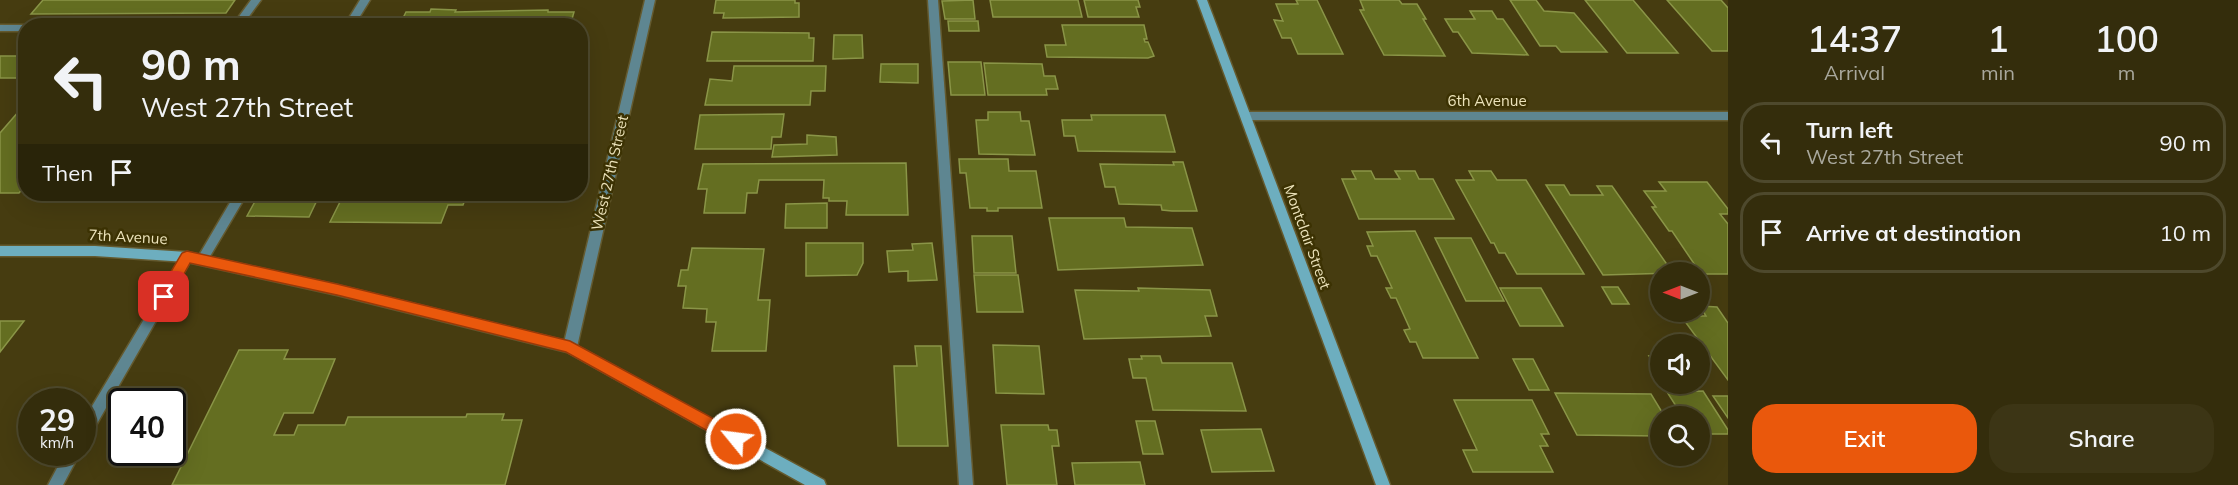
<!DOCTYPE html>
<style>
body{margin:0;font-family:Mulish,sans-serif;background:#3c3515;color:#f1f3f6;height:100vh;display:flex;flex-direction:column;font-size:22px;white-space:nowrap}
*{box-sizing:border-box;margin:0}
p{font-size:20px;color:#a9a89d}
.icon{flex:none;width:33px;height:33px;fill:none;stroke:currentColor;stroke-width:2;stroke-linecap:round;stroke-linejoin:round}
.map{position:relative;flex:1;overflow:hidden}
.drawer{display:flex;flex-direction:column;background:#342d0c;width:510px}
.drawer>*{flex:none}
.guide{position:absolute;left:18px;top:18px;width:570px;height:183px;border-radius:24px;box-shadow:0 6px 24px #0002,0 0 0 2px #4e492d;background:#342d0c;color:#f1f3f6;overflow:hidden}
.needle{width:39px;rotate:270deg}
.controls{position:absolute;left:1650px;top:262px;display:grid;gap:12px}
.controls a{display:grid;place-items:center;width:60px;height:60px;border-radius:50%;background:#342d0c;box-shadow:0 6px 24px #0002,0 0 0 2px #4e492d;font-size:30px}
.speed{position:absolute;left:18px;top:388px;display:flex;gap:12px;font-size:30px;font-weight:700;text-align:center}
.speed>*{display:grid;place-content:center;width:78px;height:78px;border-radius:50%;background:#342d0c;box-shadow:0 6px 24px #0002,0 0 0 2px #4e492d;line-height:1}
.speed small{font-size:15px;font-weight:400}
.speed .limit{border:3px solid #111;border-radius:9px;background:#fff;color:#111}
.pin{position:absolute;display:grid;place-items:center;width:51px;height:51px;color:#fff;margin:-26px;border-radius:12px;box-shadow:0 3px 9px #0006}
.me{position:absolute;width:66px;margin:-33px;rotate:299deg;stroke-linejoin:round;filter:drop-shadow(0 0 4px #0008)}
.turn{display:flex;align-items:center;gap:21px;height:126px;padding:0 24px;font-size:27px}
.turn .icon{width:78px;height:78px;stroke-width:2.5}
.turn b{display:block;font-size:42px;line-height:51px}
.then{display:flex;align-items:center;height:57px;padding:0 24px;background:#0003;gap:12px;font-size:22px}
.eta{display:flex;justify-content:space-evenly;align-items:center;height:102px;text-align:center}
.eta b{font-size:36px;font-weight:600;line-height:42px}
.button{display:flex;gap:12px;margin-top:auto;padding:12px 24px}
.button a{flex:1;height:69px;border-radius:24px;background:#ea580c;color:#fff;font-size:24px;font-weight:600;line-height:69px;text-align:center}
.button a+a{background:#3c3515;color:#f1f3f6}
ul{padding:0;list-style:none}
li{display:flex;align-items:center;gap:18px;height:81px;margin:0 12px 9px;padding:0 12px;border:3px solid #4e492d;border-radius:24px}
li div{flex:1}
li b{display:block;font-size:22px}
li em{font-style:normal}
main{display:flex;flex:1;min-height:0}
.map>svg:first-child{display:block}
.building{fill:#646e21;stroke:#8a9547;stroke-width:1.5}
.lines{fill:none;stroke-linecap:round;stroke-linejoin:round}
.lane-casing{stroke:#645a2f;stroke-width:3}
.street-casing{stroke:#645a2f;stroke-width:3}
.secondary-casing{stroke:#645a2f;stroke-width:3}
.lane{fill:#5e8691;fill-rule:evenodd}
.street{fill:#5e8691;fill-rule:evenodd}
.secondary{fill:#6daebf;fill-rule:evenodd}
.route{fill:#ea580c;stroke:#983908;stroke-width:1.5}
.labels{text-anchor:middle;stroke-width:5;stroke-linejoin:round;paint-order:stroke}
.street-label{font-size:15px;fill:#ece3bb;stroke:#3c3203}
</style>
<main>
<div class="map">
<svg width="1728" height="485" viewBox="0 0 1728 485">
<rect width="100%" height="100%" fill="#463c10"/>
<g class="building">
<path d="M43,0H235L226,13L31,14Z"/>
<path d="M716,0H795V3H799V17L723,18L724,13H714Z"/>
<path d="M973,0L975,19H945L942,1Z"/>
<path d="M990,0H1078L1082,17H993Z"/>
<path d="M1084,0H1138L1140,7H1136L1139,17H1088Z"/>
<path d="M1296,0H1317L1343,54H1298L1291,38H1282L1274,20L1283,21L1276,4H1298Z"/>
<path d="M1360,0H1399L1402,4H1417L1426,19H1423L1445,56L1384,55L1360,10H1364Z"/>
<path d="M1510,0H1536L1544,11L1574,13L1607,52H1561L1556,46H1540Z"/>
<path d="M1585,0H1633L1678,53H1627Z"/>
<path d="M1667,0H1721L1728,8V51H1712Z"/>
<path d="M431,9L456,10L455,12L548,10V12H574L570,26H399L406,12H430Z"/>
<path d="M1470,11H1492L1497,19H1503L1528,55L1472,53L1458,32H1453L1445,19H1475Z"/>
<path d="M948,21H978L979,31H949Z"/>
<path d="M1062,25H1144L1147,39H1144L1145,42H1148L1154,56L1148,58L1047,57L1045,45H1066Z"/>
<path d="M712,32L809,33V38H814L813,61H707Z"/>
<path d="M834,35H862L863,58L833,59Z"/>
<rect x="0" y="56" width="26" height="22"/>
<path d="M948,62H981L985,95H951Z"/>
<path d="M984,63L1042,64L1044,76H1055L1058,89H1046L1047,95H988Z"/>
<path d="M881,64H918V83L880,82Z"/>
<path d="M734,66H826L825,91H811L810,105H705L710,79L732,81Z"/>
<path d="M26,103V185L19,193H0V133Z"/>
<path d="M988,112H1020L1021,121H1029L1035,155L979,154L976,120H988Z"/>
<path d="M784,114L781,137H772L771,149H695L700,115Z"/>
<path d="M1091,115H1165L1175,152L1078,151L1075,136H1064L1062,120H1092Z"/>
<path d="M807,135L836,137L837,155L772,157L774,145L807,144Z"/>
<path d="M959,159H1008L1009,171H1036L1042,208H998V211H987V208H970L966,173H960Z"/>
<path d="M1173,162H1183L1197,211H1172L1162,210L1161,205L1119,204L1115,187H1105L1100,164L1174,165Z"/>
<path d="M906,163L908,215H846L847,201H829V198H823L824,180H759L757,193H747L745,213H704L707,189H698L703,164Z"/>
<path d="M1352,171H1371L1375,179H1400L1395,171H1415L1419,179H1433L1454,219H1359L1342,179H1356Z"/>
<path d="M1469,171H1491L1497,180H1526L1584,274H1517L1505,253H1499L1494,243H1491L1456,180H1474Z"/>
<path d="M1659,182H1707L1728,209V214H1720L1728,224V274H1701L1672,231H1669L1652,207H1656L1644,191H1666Z"/>
<path d="M1546,185H1564L1570,195H1603L1597,186H1612L1673,273L1603,275Z"/>
<path d="M259,194H326H320L309,217L247,216Z"/>
<path d="M344,194H467L463,205H448L441,223L330,222Z"/>
<path d="M827,203V228H785L786,204Z"/>
<path d="M1049,218H1124L1126,227L1192,228L1203,265L1058,270Z"/>
<path d="M1415,231L1478,358H1423L1416,342H1410L1404,330L1410,329L1396,298H1391L1386,288H1392L1377,256H1371L1367,246H1373L1367,232Z"/>
<path d="M972,236H1012L1016,273H974Z"/>
<path d="M1435,238H1471L1504,301H1466Z"/>
<path d="M806,243H863V263L857,275L806,276Z"/>
<path d="M932,243L937,280L908,281V271L889,272L887,251L913,250L912,244Z"/>
<path d="M692,248L764,249L758,300H770L766,351H712L716,322H706L707,309L683,308L686,286H678L681,270H688Z"/>
<path d="M974,275H1018L1023,312H977Z"/>
<path d="M1602,287H1618L1629,304H1612Z"/>
<path d="M1138,288L1210,290L1217,316H1205L1211,336L1084,339L1075,290L1139,291Z"/>
<path d="M1500,288H1541L1563,326H1520Z"/>
<path d="M1700,306L1717,307L1728,323V380L1681,316H1706Z"/>
<path d="M0,321H24L0,352Z"/>
<path d="M993,345L1039,346L1044,394L996,393Z"/>
<path d="M915,346H941L948,446H898L894,366H917Z"/>
<path d="M239,350H288L284,359H335L313,413H284L274,435H294L298,425H345L348,417H466L467,414H504L502,420H522L505,485H172Z"/>
<path d="M1141,356H1160L1162,363H1232L1246,411L1153,410L1146,378H1133L1129,359H1142Z"/>
<path d="M1649,356L1660,357V375Z"/>
<path d="M1513,359H1533L1549,390H1529Z"/>
<path d="M1703,391L1728,430V434H1700V417H1683L1667,392Z"/>
<path d="M1555,393L1651,394L1665,417H1660V436L1577,435Z"/>
<path d="M1713,396H1728V418Z"/>
<path d="M1454,400H1532L1549,434H1541L1548,446H1540L1553,472H1473L1463,450H1477Z"/>
<path d="M1136,421H1155L1163,454H1143Z"/>
<path d="M1001,425H1048L1049,430H1057L1059,446H1052L1057,485H1007Z"/>
<path d="M1261,429L1274,471L1212,472L1201,430Z"/>
<path d="M1140,462L1145,485H1075L1072,463Z"/>
</g>
<g class="lines">
<g class="lane-casing">
<g id="lane">
<path d="M251,0H261L242,26H232Z"/>
<path d="M360,0H370L354,26H344Z"/>
<path d="M928,0H938L973,485H959Z"/>
<path d="M0,25H26L28,26H26V31H0Z"/>
<path d="M235,194H247L206,263H198L196,260L198,257Z"/>
</g>
</g>
<g class="street-casing">
<g id="street">
<path d="M645,0H655L577,347L575,351L570,352L565,351L563,347Z"/>
<path d="M1246,112H1728V120H1246L1241,116Z"/>
<path d="M187,252L191,254L193,257L191,260L87,441L82,443V423L183,254Z"/>
<path d="M65,453H80L63,485H48Z"/>
</g>
</g>
<g class="secondary-casing">
<g id="secondary">
<path d="M1197,0H1207L1390,485H1376Z"/>
<path d="M0,246H95L187,252L337,285L570,342L824,480L826,485H805L567,352L337,295L187,262L95,256H0Z"/>
</g>
</g>
<use href="#lane" class="lane"/>
<use href="#street" class="street"/>
<use href="#secondary" class="secondary"/>
</g>
<path class="route" d="M187,251L337,284L570,341L742,434L744,439L742,444L736,446L731,444L566,352L337,295L190,263L169,301H158L156,297L182,253Z"/>
<g class="labels">
<g class="street-label">
<text x="1487" y="106">6th Avenue</text>
<text transform="translate(610 173) rotate(-77)" y="5">West 27th Street</text>
<text transform="translate(128 237) rotate(3)" y="5">7th Avenue</text>
<text transform="translate(1307 237) rotate(70)" y="5">Montclair Street</text>
</g>
</g>
</svg>
<div class="controls">
<a><svg class="needle" viewBox="-14 -14 28 28"><path d="M0-13l5 13h-10z" fill="#e53935"/><path d="M0 13l5-13h-10z" fill="#a9a89d"/></svg></a>
<a><svg class="icon" aria-label="sound" viewBox="0 0 24 24"><path d="M4 9h4l5-4v14l-5-4H4zM17 9q2 3 0 6"/></svg></a>
<a><svg class="icon" aria-label="search" viewBox="0 0 24 24"><circle cx="10" cy="10" r="6"/><path d="M15 15l6 6"/></svg></a>
</div>
<div class="speed"><div>29<small>km/h</small></div><div class="limit">40</div></div>
<div class="pin" style="left:164px;top:297px;background:#d93025"><svg class="icon" aria-label="arrive" viewBox="0 0 24 24"><path d="M6 21V4h12l-3 4 3 4H6"/></svg></div>
<svg class="me" style="left:736px;top:439px" viewBox="-20 -20 40 40"><circle r="17" fill="#ea580c" stroke="#fff" stroke-width="3"/><path d="M0-11L8 9 0 5-8 9z" fill="#fff"/></svg>
<div class="guide">
<div class="turn"><svg class="icon" aria-label="left" viewBox="0 0 24 24"><path d="M17 20v-9H6M10 6l-5 5 5 5"/></svg><div><b>90 m</b>West 27th Street</div></div>
<div class="then">Then<svg class="icon" aria-label="arrive" viewBox="0 0 24 24"><path d="M6 21V4h12l-3 4 3 4H6"/></svg></div>
</div>
</div>
<section class="drawer">
<div class="eta">
<div><b>14:37</b><p>Arrival</p></div>
<div><b>1</b><p>min</p></div>
<div><b>100</b><p>m</p></div>
</div>
<ul>
<li><svg class="icon" aria-label="left" viewBox="0 0 24 24"><path d="M17 20v-9H6M10 6l-5 5 5 5"/></svg><div><b>Turn left</b><p>West 27th Street</p></div><em>90 m</em></li>
<li><svg class="icon" aria-label="arrive" viewBox="0 0 24 24"><path d="M6 21V4h12l-3 4 3 4H6"/></svg><div><b>Arrive at destination</b></div><em>10 m</em></li>
</ul>
<div class="button"><a>Exit</a><a>Share</a></div>
</section>
</main>
